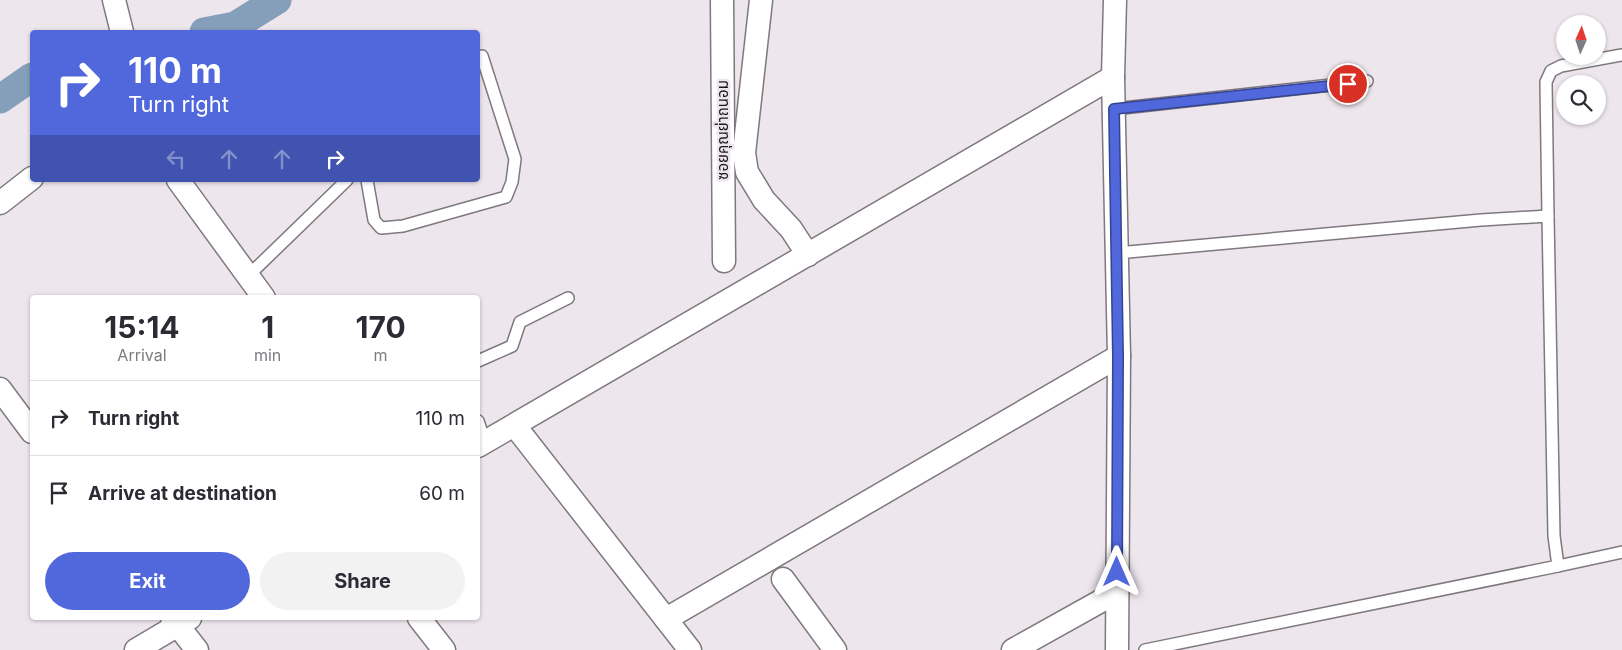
<!DOCTYPE html>
<meta charset="utf-8">
<style>
body{margin:0;font-family:Inter,"Noto Sans Thai",sans-serif;background:#f2f2f3;color:#2b2b33;height:100vh;display:flex;flex-direction:column;font-size:19px;white-space:nowrap}
*{box-sizing:border-box;margin:0}
p{font-size:16px;color:#7c7c81}
.icon{flex:none;width:28px;height:28px;fill:none;stroke:currentColor;stroke-width:2;stroke-linecap:round;stroke-linejoin:round}
.map{position:relative;flex:1;overflow:hidden}
.panel{position:absolute;left:30px;top:295px;width:450px;height:325px;display:flex;flex-direction:column;background:#fff;border-radius:5px;box-shadow:0 1px 4px #0004}
.panel>*{flex:none}
.guide{position:absolute;left:30px;top:30px;width:450px;height:152px;border-radius:5px;box-shadow:0 1px 4px #0004;background:#5168dd;color:#fff;overflow:hidden}
.needle{width:32px;rotate:3deg}
.fabs{position:absolute;left:1556px;top:15px;display:grid;gap:10px}
.fabs a{display:grid;place-items:center;width:50px;height:50px;border-radius:50%;background:#fff;box-shadow:0 1px 4px #0004;font-size:25px}
.pin{position:absolute;display:grid;place-items:center;width:42px;height:42px;color:#fff;margin:-21px;border:2px solid #fff;border-radius:50%;box-shadow:0 1px 5px #0007}
.me{position:absolute;width:55px;margin:-28px;rotate:0deg;stroke-linejoin:round;filter:drop-shadow(0 0 4px #0008)}
.turn{display:flex;align-items:center;gap:18px;height:105px;padding:0 15px;font-size:22px}
.turn .icon{width:65px;height:65px;stroke-width:2.5}
.turn b{display:block;font-size:35px;line-height:42px}
.lanes{display:flex;align-items:center;height:48px;padding:0 15px;background:#0003;justify-content:center;gap:25px;direction:ltr}
.lanes .off{opacity:.35}
.eta{display:flex;justify-content:space-evenly;align-items:center;height:85px;text-align:center}
.eta b{font-size:30px;font-weight:700;line-height:35px}
.action{display:flex;gap:10px;margin-top:auto;padding:10px 15px}
.action a{flex:1;height:58px;border-radius:30px;background:#5168dd;color:#fff;font-size:20px;font-weight:700;line-height:58px;text-align:center}
.action a+a{background:#f2f2f3;color:#2b2b33}
ul{padding:0;list-style:none}
li{display:flex;align-items:center;gap:15px;height:75px;padding:0 15px;border-top:1px solid #e1e1e2}
li div{flex:1}
li b{display:block;font-size:19px}
li em{font-style:normal}
.map>svg:first-child{display:block}
.lines{fill:none;stroke-linecap:round;stroke-linejoin:round}
.canal{stroke:#859fba;stroke-width:29}
.service-casing{stroke:#7f787e;stroke-width:14}
.minor-casing{stroke:#7f787e;stroke-width:25}
.service{stroke:#fff;stroke-width:11}
.minor{stroke:#fff;stroke-width:22}
.route-casing{stroke:#354490;stroke-width:12}
.route{stroke:#5168dd;stroke-width:9}
.labels{text-anchor:middle;stroke-width:5;stroke-linejoin:round;paint-order:stroke}
.street-label{font-size:15px;fill:#191619;stroke:#eee6ed}
</style>
<div class="map">
<svg width="1622" height="650" viewBox="0 0 1622 650">
<rect width="100%" height="100%" fill="#eee6ed"/>
<g class="lines">
<g class="canal">
<path d="M204,32L235,26L277,0"/>
<path d="M0,99L32,77"/>
</g>
<g class="service-casing">
<g id="service">
<path d="M1114,109L1367,81"/>
<path d="M367,180L374,220L381,228L403,226L506,197L512,182L515,159L482,56"/>
<path d="M1548,216L1546,82L1551,71L1561,66L1622,55"/>
<path d="M1117,253L1481,220L1548,216L1554,536L1558,566L1145,650"/>
<path d="M248,276L347,180"/>
<path d="M478,361L512,346L520,322L568,298"/>
<path d="M478,421L485,442"/>
<path d="M1558,566L1622,552"/>
</g>
</g>
<g class="minor-casing">
<g id="minor">
<path d="M114,0L122,32"/>
<path d="M722,0L724,261"/>
<path d="M761,0L744,153L747,172L764,200L791,229L808,255"/>
<path d="M1115,0L1113,77L1119,356L1117,650"/>
<path d="M178,180L264,298"/>
<path d="M0,203L32,178"/>
<path d="M0,389L32,432"/>
<path d="M515,426L690,650"/>
<path d="M478,446L1113,77"/>
<path d="M783,579L835,650"/>
<path d="M172,618L197,650"/>
<path d="M419,618L444,650"/>
<path d="M666,619L1119,356"/>
<path d="M136,650L190,618"/>
<path d="M1013,650L1117,592"/>
</g>
</g>
<use href="#service" class="service"/>
<use href="#minor" class="minor"/>
</g>
<g class="lines">
<g class="route-casing">
<path id="route" d="M1117,572L1118,356L1114,109L1348,84"/>
</g>
<use href="#route" class="route"/>
</g>
<g class="labels">
<g class="street-label">
<text transform="translate(723 130) rotate(-90)" y="5">ซอยคุณย่าถนอม</text>
</g>
</g>
</svg>
<div class="fabs">
<a><svg class="needle" viewBox="-14 -14 28 28"><path d="M0-13l5 13h-10z" fill="#e53935"/><path d="M0 13l5-13h-10z" fill="#7c7c81"/></svg></a>
<a><svg class="icon" aria-label="search" viewBox="0 0 24 24"><circle cx="10" cy="10" r="6"/><path d="M15 15l6 6"/></svg></a>
</div>
<div class="pin" style="left:1348px;top:84px;background:#d93025"><svg class="icon" aria-label="arrive" viewBox="0 0 24 24"><path d="M6 21V4h12l-3 4 3 4H6"/></svg></div>
<svg class="me" style="left:1117px;top:572px" viewBox="-20 -20 40 40"><path d="M0-17L14 15 0 8-14 15z" fill="#5168dd" stroke="#fff" stroke-width="4"/></svg>
<div class="guide">
<div class="turn"><svg class="icon" aria-label="right" viewBox="0 0 24 24"><path d="M7 20v-9h11M14 6l5 5-5 5"/></svg><div><b>110 m</b>Turn right</div></div>
<div class="lanes"><svg class="icon off" aria-label="left" viewBox="0 0 24 24"><path d="M17 20v-9H6M10 6l-5 5 5 5"/></svg><svg class="icon off" aria-label="ahead" viewBox="0 0 24 24"><path d="M12 20V5M6 11l6-6 6 6"/></svg><svg class="icon off" aria-label="ahead" viewBox="0 0 24 24"><path d="M12 20V5M6 11l6-6 6 6"/></svg><svg class="icon" aria-label="right" viewBox="0 0 24 24"><path d="M7 20v-9h11M14 6l5 5-5 5"/></svg></div>
</div>
<section class="panel">
<div class="eta">
<div><b>15:14</b><p>Arrival</p></div>
<div><b>1</b><p>min</p></div>
<div><b>170</b><p>m</p></div>
</div>
<ul>
<li><svg class="icon" aria-label="right" viewBox="0 0 24 24"><path d="M7 20v-9h11M14 6l5 5-5 5"/></svg><div><b>Turn right</b></div><em>110 m</em></li>
<li><svg class="icon" aria-label="arrive" viewBox="0 0 24 24"><path d="M6 21V4h12l-3 4 3 4H6"/></svg><div><b>Arrive at destination</b></div><em>60 m</em></li>
</ul>
<div class="action"><a>Exit</a><a>Share</a></div>
</section>
</div>
